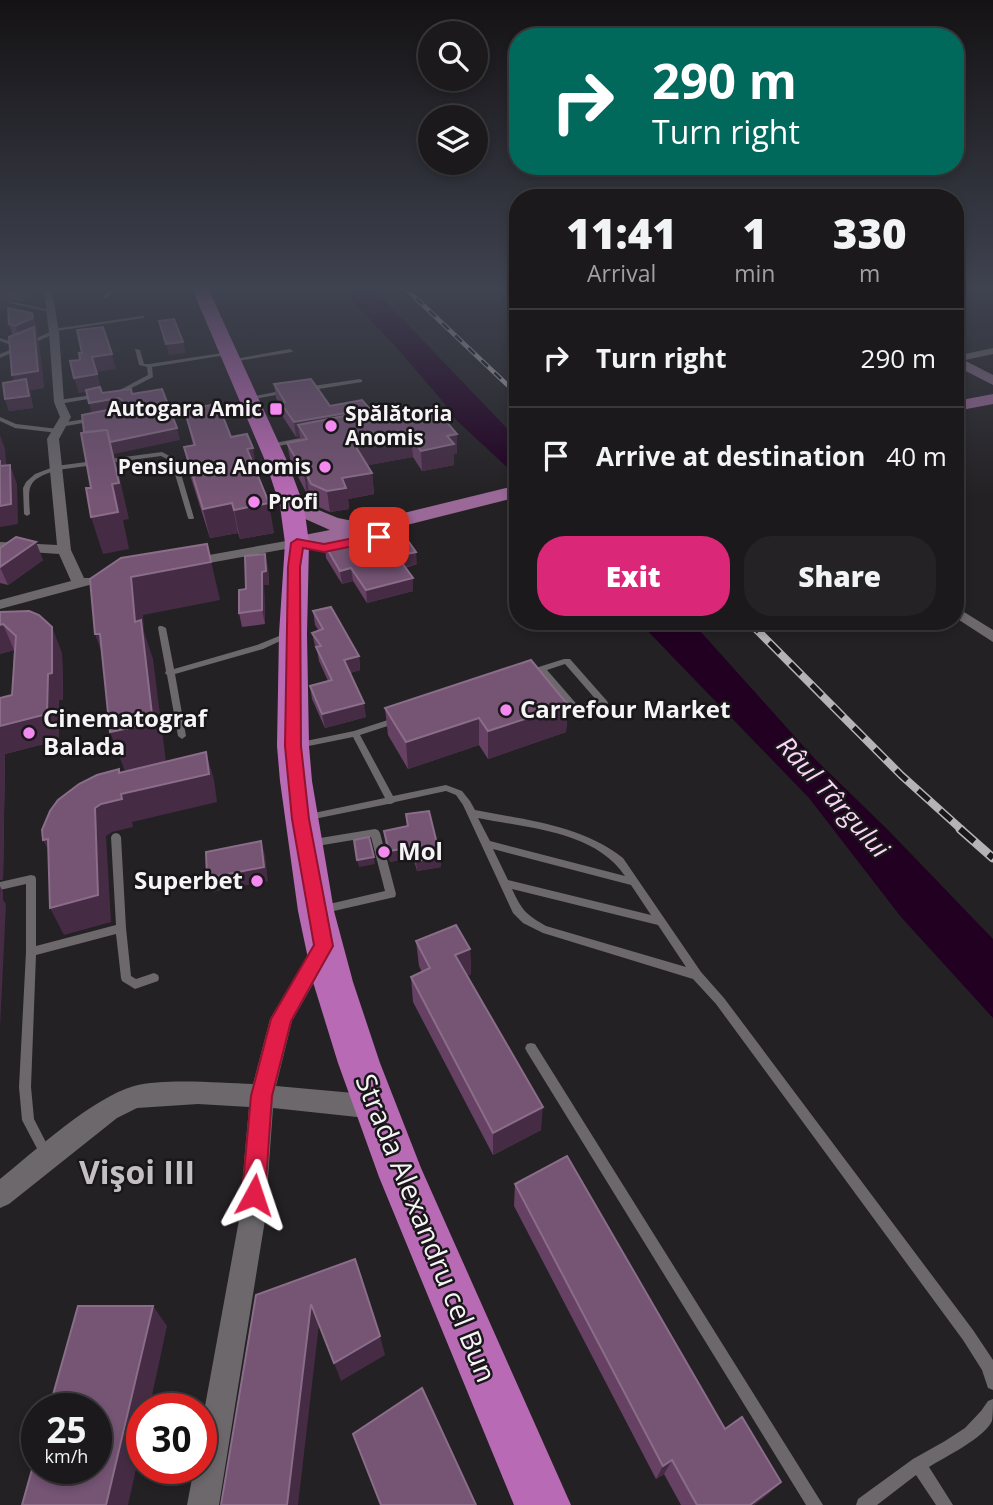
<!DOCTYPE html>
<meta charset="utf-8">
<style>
body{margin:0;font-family:"Open Sans",sans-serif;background:#242224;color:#f1f3f6;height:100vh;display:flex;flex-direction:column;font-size:26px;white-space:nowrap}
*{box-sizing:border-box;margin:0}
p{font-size:23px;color:#a0a0a3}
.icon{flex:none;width:38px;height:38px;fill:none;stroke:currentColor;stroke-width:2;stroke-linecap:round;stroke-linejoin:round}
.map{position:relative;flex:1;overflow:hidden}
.side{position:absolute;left:509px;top:189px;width:455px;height:441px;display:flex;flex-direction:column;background:#1b191b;border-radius:28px;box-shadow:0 4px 10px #0003,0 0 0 2px #39383a}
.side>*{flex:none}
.top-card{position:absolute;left:509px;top:28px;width:455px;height:147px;border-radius:28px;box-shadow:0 4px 10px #0003,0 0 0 2px #39383a;background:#00695c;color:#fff;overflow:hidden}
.controls{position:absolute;left:418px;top:21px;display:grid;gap:14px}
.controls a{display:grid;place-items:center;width:70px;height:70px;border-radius:50%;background:#1b191b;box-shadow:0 4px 10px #0003,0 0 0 2px #39383a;font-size:35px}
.speed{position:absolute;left:21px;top:1393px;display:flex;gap:14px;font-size:35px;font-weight:700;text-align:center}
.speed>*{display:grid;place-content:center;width:91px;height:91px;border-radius:50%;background:#1b191b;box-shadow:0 4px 10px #0003,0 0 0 2px #39383a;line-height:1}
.speed small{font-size:18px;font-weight:400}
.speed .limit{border:10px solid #d22;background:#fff;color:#111}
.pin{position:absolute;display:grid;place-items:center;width:60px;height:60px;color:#fff;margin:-30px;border-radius:14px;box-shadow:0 4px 10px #0006}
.me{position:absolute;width:77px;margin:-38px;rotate:5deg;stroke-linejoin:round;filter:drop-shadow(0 0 5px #0008)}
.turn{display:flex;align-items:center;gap:24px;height:147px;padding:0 28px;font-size:32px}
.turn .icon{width:91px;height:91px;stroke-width:2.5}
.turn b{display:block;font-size:49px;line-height:60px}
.eta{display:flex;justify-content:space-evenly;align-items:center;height:119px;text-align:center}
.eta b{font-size:42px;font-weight:800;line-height:49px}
.button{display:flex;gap:14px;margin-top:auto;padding:14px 28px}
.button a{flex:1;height:80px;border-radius:28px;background:#db2777;color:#fff;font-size:28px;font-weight:800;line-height:80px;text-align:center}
.button a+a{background:#242224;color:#f1f3f6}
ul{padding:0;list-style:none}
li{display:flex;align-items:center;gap:21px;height:98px;padding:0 28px;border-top:2px solid #39383a}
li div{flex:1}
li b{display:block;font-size:26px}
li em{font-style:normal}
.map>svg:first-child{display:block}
.water{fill:#210021}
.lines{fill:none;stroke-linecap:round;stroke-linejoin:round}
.lane{fill:#6c686c;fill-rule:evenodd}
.street{fill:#6c686c;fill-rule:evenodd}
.secondary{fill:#836982;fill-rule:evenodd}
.primary{fill:#9a6998;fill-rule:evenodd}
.highway{fill:#b96ab5;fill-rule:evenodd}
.rail-far2-casing{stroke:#b5b3b5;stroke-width:4.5}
.rail-far1-casing{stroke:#b5b3b5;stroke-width:8}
.rail-casing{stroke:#b5b3b5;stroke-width:9}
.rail-far2{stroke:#1a171a;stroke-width:2.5;stroke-dasharray:9;stroke-linecap:butt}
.rail-far1{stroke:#1a171a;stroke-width:5;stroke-dasharray:15;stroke-linecap:butt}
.rail{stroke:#1a171a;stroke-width:6;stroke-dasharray:19;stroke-linecap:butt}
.wall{fill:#664164}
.shaded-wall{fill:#452c44}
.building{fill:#755474;stroke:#8a6d88;stroke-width:2}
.route{fill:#e11d48;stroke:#92132f;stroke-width:2}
.poi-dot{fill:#f489f0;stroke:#1a171a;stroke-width:2.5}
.labels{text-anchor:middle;stroke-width:5;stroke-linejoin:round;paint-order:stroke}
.far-poi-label{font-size:21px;font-weight:bold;fill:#f6f4f6;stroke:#1a171a;text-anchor:end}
.poi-label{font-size:24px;font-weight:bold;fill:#f6f4f6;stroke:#1a171a;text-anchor:start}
.water-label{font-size:26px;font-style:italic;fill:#fdd4f9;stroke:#1a171a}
.near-street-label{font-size:28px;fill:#f6f4f6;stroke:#1a171a}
.near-neighbourhood-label{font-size:32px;font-weight:bold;fill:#c3bfc3;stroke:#1a171a}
</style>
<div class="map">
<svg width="993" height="1505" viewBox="0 0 993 1505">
<rect width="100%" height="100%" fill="#242124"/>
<g class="water">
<path d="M338,286H371L518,440V480L510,470L452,416L445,404L396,347Z"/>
<path d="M638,621H691L815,759L888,830L993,939V1018L901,917L809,798Z"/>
</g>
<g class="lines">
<g class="lane">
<path d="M114,286H118L107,298H103V296Z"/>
<path d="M235,286H246L202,293L200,292Z"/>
<path d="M0,299L50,310L52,311L50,312L0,301Z"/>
<path d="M142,316H144V318L56,331V333L0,358V354L17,347L0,341V338L21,345L52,331L51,330L53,329Z"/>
<path d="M135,349L140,350L144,364H149L229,352L232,354L152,367L153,377L120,394H116V392L148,375L147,367L139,365Z"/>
<path d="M290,349L293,351L292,352L232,362L229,360Z"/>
<path d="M360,379L362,380V382L306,391L303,389L306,387Z"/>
<path d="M285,390L288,392L287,393L249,400L246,398Z"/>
<path d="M98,394L100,395V397L59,404L56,402L59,400Z"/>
<path d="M0,417L16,424L58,429L61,431L58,433L15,428L0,421Z"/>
<path d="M92,418L94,419V421L66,426L63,424L66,422Z"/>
<path d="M311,436L313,437V439L269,448L266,446L269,444Z"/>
<path d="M162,452L177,460L194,518L193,519H189L188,518L171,461L161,456L57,470C27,480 28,484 30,514L27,516L24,514L23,488L26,482L35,474L56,466Z"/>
<path d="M303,542L324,546L334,544L337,546L336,547L324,550L301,545V543Z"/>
<path d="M159,626H162L166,628L174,669L257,645L284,634H290L291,636L263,649L175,674L186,736L182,739L178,736L167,675L165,673L166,671L158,628Z"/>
<path d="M564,659H570L607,701L608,703L607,705L581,714H575L540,672L529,676L525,673L526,671ZM565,664L598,702L580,708L547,670Z"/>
<path d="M397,717L400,718L401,720L400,722L360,735L393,796L446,785L462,791L470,801L475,810C526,820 581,825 623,858L701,972L724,998L973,1330L993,1360V1390L988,1388L982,1370L963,1340L716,1004L693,979L543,933L523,923L513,913L463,805L456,795L446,791L395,802L391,804H388L309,820L306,819L304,817L306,815L309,814L385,798L353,737L299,748L295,745L296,743L354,731ZM478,818C527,828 595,831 625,876L490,841ZM493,849L631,885L651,915L508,880ZM512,889L658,925L686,967L546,926C525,914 522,910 512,889Z"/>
<path d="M375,829L378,830L380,833L396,894L395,897L325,913L321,912L320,909L321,906L325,905L385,891L371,837L311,847L308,846L306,843L308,840Z"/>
<path d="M116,833L119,834L121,837L126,928L131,976L136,979L154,973L158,975L159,978L158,981L135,989L122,981L121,978L116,934L36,955L31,1087L34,1119L53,1156L51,1160L47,1162L43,1160L22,1120L19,1087L26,952V884L0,890V882L31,875L35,876L36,879V946L116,925L111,837L113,834Z"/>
<path d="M531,1043L535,1044L823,1505H806L527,1052L525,1048L527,1044Z"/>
<path d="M993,1399C993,1405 993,1415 992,1421C984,1438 945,1457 929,1467L953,1505H936L916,1475L877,1505H856L858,1499L913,1459L945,1441L965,1428L981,1411L988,1401Z"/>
</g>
<g class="street">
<path d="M43,286H51L59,332L64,402L71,417L59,439L71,550L84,578H93L95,581L93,584L0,609V600L71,581L59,554L0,550V542L57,545L47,439L60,417L54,402L49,332Z"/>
<path d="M993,348V354L956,362V356Z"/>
<path d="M297,539L302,540V546L187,567L180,563L187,559Z"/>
<path d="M956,607L993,630V642L956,618Z"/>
<path d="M322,940L329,943L333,949L292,1021L276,1086L376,1095L385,1099L388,1107L385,1115L376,1119L273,1108L265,1220L219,1505H187L194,1468H201V1428L239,1220L249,1107L198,1104L137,1108L117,1118L9,1204L0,1208V1179C35,1151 92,1098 134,1086C165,1078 220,1083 253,1084L270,1019L315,943Z"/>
</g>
<path class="secondary" d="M956,356L993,375V385L956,366Z"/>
<g class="primary">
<path d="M993,394V404L956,411V401Z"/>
<path d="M518,485V497L375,533L297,550L289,548L286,543L289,538L330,530L285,510L282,506L285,502H299L338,518L363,523Z"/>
</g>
<path class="highway" d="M191,286H207L288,463L304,506L309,543L307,634L309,746L312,781L334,911L353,982L380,1063L421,1168L571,1505H514L379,1177L338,1063L313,982L298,911L280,781L277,746L279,634L285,543L280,506L266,463Z"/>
<g class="rail-far2-casing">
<path id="rail-far2" d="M403,286L518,395"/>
</g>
<g class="rail-far1-casing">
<path id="rail-far1" d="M748,621L901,775L962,830"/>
</g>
<g class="rail-casing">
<path id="rail" d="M960,829L993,858"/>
</g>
<use href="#rail-far2" class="rail-far2"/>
<use href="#rail-far1" class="rail-far1"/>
<use href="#rail" class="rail"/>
</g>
<g class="wall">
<path d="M0,286H29L32,296L22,301L8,299L11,306L0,311Z"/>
<path d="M32,313L37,329L38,335H36L39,344L44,388L30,390L33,408L9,411L5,399L14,381L12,375L13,336L9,324Z"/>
<path d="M274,384L330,406L370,411L381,419L457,454H454V465L422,471L413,457L368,465L372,473L374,494L348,499L349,509L330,512L314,505L309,494H307L291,463L287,443L300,440V436L296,437L283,417L282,407L276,398Z"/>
<path d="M184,409L231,437L258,476L274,533L240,539L238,533L210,538L190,475L184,447L193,445Z"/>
<path d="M325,545L417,564L405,568L413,591L367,603L353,581L342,584L326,558Z"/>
<path d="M0,548L43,560L8,585L0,583Z"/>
<path d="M268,567L269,585H264L265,624L242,627L239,613Z"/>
<path d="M313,611L359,656L360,670L350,673L366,717L325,728L312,699L310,686L328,681L319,661L317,650L315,646L312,633L319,631L315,625Z"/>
<path d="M0,612L62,653L63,700H59V740L5,754L3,879L0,880V698L12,695L14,650L0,654Z"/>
<path d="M568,705L566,732L488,759L479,745L408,769L388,735L385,708Z"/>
<path d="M406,814L440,856L441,867L417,871L413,857L390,862L385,841L384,831L407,826Z"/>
<path d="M416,941L470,949L471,974L467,976L541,1130L493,1155L413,1002L411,977L422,972L419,966Z"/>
<path d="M515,1184L725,1429L781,1482L768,1494L754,1505H681L664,1474L656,1479L514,1206Z"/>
</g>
<g class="shaded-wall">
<path d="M17,286H29L32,296L22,301Z"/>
<path d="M6,291L11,306L0,311V294Z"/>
<path d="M32,313L37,329L38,335H36L39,344L44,388L30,390L33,408L9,411L5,399L18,392L12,375L21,342L15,326Z"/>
<path d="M183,342L186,353L169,355L166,344Z"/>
<path d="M112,354L116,369L97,372L101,390L79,393L74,378L92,357Z"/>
<path d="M119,398L123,410L92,415L89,403Z"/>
<path d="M370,409L371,424L298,425L300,436L296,437L294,422Z"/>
<path d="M177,428L180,440L114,454L129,519L123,520L129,549L103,554L91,517L112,484L109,442Z"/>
<path d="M457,434V454H454V465L422,471L421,451L447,436Z"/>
<path d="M0,435L5,449L8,485L0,466Z"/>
<path d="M411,437L413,457L359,467L356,447Z"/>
<path d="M253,448L258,476L247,449Z"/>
<path d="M10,465L17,484L18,524L0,527V506Z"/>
<path d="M304,473H306L309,494H307Z"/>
<path d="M372,473L374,494L348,499L349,509L330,512L327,491L342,478Z"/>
<path d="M232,503L238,533L210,538L203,509Z"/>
<path d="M269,503L274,533L240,539L234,510Z"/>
<path d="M36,542L43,560L8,585L0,567Z"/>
<path d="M207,544L220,600L143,615L144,632L153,659L166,762L125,771L110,732L135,622L131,577Z"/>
<path d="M416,552L417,564L398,569L397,556Z"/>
<path d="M265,554L268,567L269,585H264L265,624L262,610V572Z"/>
<path d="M351,568L353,581L342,584L340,571Z"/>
<path d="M413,578V591L367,603L366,590Z"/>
<path d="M3,624L14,650L0,654V625Z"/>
<path d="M52,627L62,653L63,700H59V740L5,754L3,879L0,880V726L48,674Z"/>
<path d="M95,634H100L109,673Z"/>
<path d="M359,656L360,670L346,674L344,660Z"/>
<path d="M364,703L366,717L325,728L322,714Z"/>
<path d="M568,705L566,732L488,759V731Z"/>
<path d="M479,718V745L408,769L406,742Z"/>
<path d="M206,752L214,780L217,802L132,822L133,827L112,832L106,836L111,922L64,935L50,908L95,808L119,769L128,793Z"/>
<path d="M48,839L57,867L43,840Z"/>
<path d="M261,841L265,855L268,881L212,892L207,878Z"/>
<path d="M413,847V857L390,862L389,851Z"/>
<path d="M440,856L441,867L417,871L416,861Z"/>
<path d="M374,857L375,864L359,867L357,860Z"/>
<path d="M0,886L3,892V900L6,904L0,1027Z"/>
<path d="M470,949L471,974L456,980L455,955Z"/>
<path d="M543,1107L541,1130L493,1155V1133Z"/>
<path d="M311,1304L319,1324L298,1505H287Z"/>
<path d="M153,1306L167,1326L149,1409H142V1442L128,1505H106Z"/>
<path d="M380,1336L385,1355L341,1381L334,1363Z"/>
<path d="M672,1460L664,1474L656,1479L663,1466Z"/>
<path d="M781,1482L768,1494L754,1505H750Z"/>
</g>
<g class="building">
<path d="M8,308L32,313L33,318L15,326L9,324Z"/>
<path d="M174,319L183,342L166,344L159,321Z"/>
<path d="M34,327L38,371L12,375L9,337Z"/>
<path d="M103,327L112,354L92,357L97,374L74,378L70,361L80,360L79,353H82L77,330Z"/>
<path d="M26,379L29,396L5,399L3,383Z"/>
<path d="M311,379L330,406L362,400L370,409L294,422L281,403L285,402L274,384Z"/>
<path d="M100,387L102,393L131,389L132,394L162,389L177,428L110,442L107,430L84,432L82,415L122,407L125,403L119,398L89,403L86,390Z"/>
<path d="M218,404L231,437L247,434L253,448L247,449L269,503L234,510L232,503L203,509L184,447L195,445L184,409Z"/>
<path d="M434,407L457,434L447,436L454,444L421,451L411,437L356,447L372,473L342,478L346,488L327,491L311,484L306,473H304L287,443L307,439L298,425L374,410L381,419Z"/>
<path d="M107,430L119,483L112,484L118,512L91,517L86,488H91L81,433Z"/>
<path d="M0,460V466L10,465L11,504L0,506Z"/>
<path d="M399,528L416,552L397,556L413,578L366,590L351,568L340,571L325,545Z"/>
<path d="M16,537L36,542L0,567V548Z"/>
<path d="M207,544L211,562L131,577L135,622L141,620L153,723L110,732L100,634H95L90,579L121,558Z"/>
<path d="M265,554L266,571L262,572V610L239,613V590L246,589L245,556Z"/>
<path d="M331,607L359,656L344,660L364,703L322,714L310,686L332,680L316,647L321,646L312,633L323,629L313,611Z"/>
<path d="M29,611L39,615L52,627V673L48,674L47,714L0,726V698L12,695L16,636L3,624L0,625V612Z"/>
<path d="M531,660L568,705L488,731L479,718L406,742L385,708Z"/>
<path d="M206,752L209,774L121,794L122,799L101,804L95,808L98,895L50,908L48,839L43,840L42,830L50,811L58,800L79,784L97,775L119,769V773Z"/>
<path d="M429,811L440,856L416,861L413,847L389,851L384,831L408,826L406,814Z"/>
<path d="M369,837L374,857L357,860L354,840Z"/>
<path d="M261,841L264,867L207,878L206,852Z"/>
<path d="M456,925L470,949L455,955L543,1107L493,1133L411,977L430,968L416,941Z"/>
<path d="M567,1156L725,1429L742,1417L781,1482L750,1505H697L672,1460L663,1466L515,1184Z"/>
<path d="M355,1259L380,1336L334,1363L311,1304L287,1505H221L256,1295Z"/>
<path d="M78,1306H153L106,1505H22L37,1452V1468H96V1409H49Z"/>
<path d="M422,1388L476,1505H381L353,1434Z"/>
</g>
<linearGradient id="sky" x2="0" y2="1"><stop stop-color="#141214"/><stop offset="0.58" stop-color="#3f4350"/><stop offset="1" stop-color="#3f4350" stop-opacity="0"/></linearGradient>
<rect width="993" height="497" fill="url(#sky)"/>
<path class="route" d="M379,533L384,534V540L324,552L303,548L300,567L301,746L309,819L333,946L291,1021L272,1096L265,1195L262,1204L254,1207L245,1204L242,1195L251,1096L271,1019L314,945L292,819L285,746L288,567L291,543L297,539L324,544Z"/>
<g class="poi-dot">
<rect x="269" y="402" width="14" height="14" rx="3.5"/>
<circle cx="331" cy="426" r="7"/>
<circle cx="325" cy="467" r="7"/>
<circle cx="254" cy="502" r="7"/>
<circle cx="506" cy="710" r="7"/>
<circle cx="29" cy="733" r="7"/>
<circle cx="384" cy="852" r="7"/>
<circle cx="257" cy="881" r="7"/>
</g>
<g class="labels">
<g class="far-poi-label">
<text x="262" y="416">Autogara Amic</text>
<text x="345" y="421" text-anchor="start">Spălătoria<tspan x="345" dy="24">Anomis</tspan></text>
<text x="311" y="474">Pensiunea Anomis</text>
<text x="268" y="509" text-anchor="start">Profi</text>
</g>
<g class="poi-label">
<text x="520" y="718">Carrefour Market</text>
<text x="43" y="727">Cinematograf<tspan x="43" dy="28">Balada</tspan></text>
<text x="398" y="860">Mol</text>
<text x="243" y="889" text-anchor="end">Superbet</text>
</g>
<g class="water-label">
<text transform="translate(833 797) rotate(48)" y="9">Râul Târgului</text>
</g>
<g class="near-street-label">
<text transform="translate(426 1228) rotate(68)" y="10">Strada Alexandru cel Bun</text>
</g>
<g class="near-neighbourhood-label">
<text x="137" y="1184">Vişoi III</text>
</g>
</g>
</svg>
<div class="controls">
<a><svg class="icon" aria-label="search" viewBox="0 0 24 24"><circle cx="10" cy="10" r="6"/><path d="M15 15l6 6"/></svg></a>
<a><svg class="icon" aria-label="layers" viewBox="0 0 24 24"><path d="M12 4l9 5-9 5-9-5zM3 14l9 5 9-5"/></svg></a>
</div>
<div class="speed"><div>25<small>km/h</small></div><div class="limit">30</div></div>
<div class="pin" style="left:379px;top:537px;background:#d93025"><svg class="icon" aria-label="arrive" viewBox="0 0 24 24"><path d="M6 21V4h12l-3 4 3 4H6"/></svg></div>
<svg class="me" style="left:254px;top:1195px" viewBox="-20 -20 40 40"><path d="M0-17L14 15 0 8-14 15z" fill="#e11d48" stroke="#fff" stroke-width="4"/></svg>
<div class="top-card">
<div class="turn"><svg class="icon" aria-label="right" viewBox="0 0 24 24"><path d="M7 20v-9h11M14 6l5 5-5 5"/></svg><div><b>290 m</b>Turn right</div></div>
</div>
<section class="side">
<div class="eta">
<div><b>11:41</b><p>Arrival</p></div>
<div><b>1</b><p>min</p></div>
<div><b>330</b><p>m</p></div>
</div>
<ul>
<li><svg class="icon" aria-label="right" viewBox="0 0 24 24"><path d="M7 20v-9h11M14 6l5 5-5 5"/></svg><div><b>Turn right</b></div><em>290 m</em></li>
<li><svg class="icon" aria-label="arrive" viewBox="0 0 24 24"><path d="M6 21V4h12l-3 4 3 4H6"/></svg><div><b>Arrive at destination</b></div><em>40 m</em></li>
</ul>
<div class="button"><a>Exit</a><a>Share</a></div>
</section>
</div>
